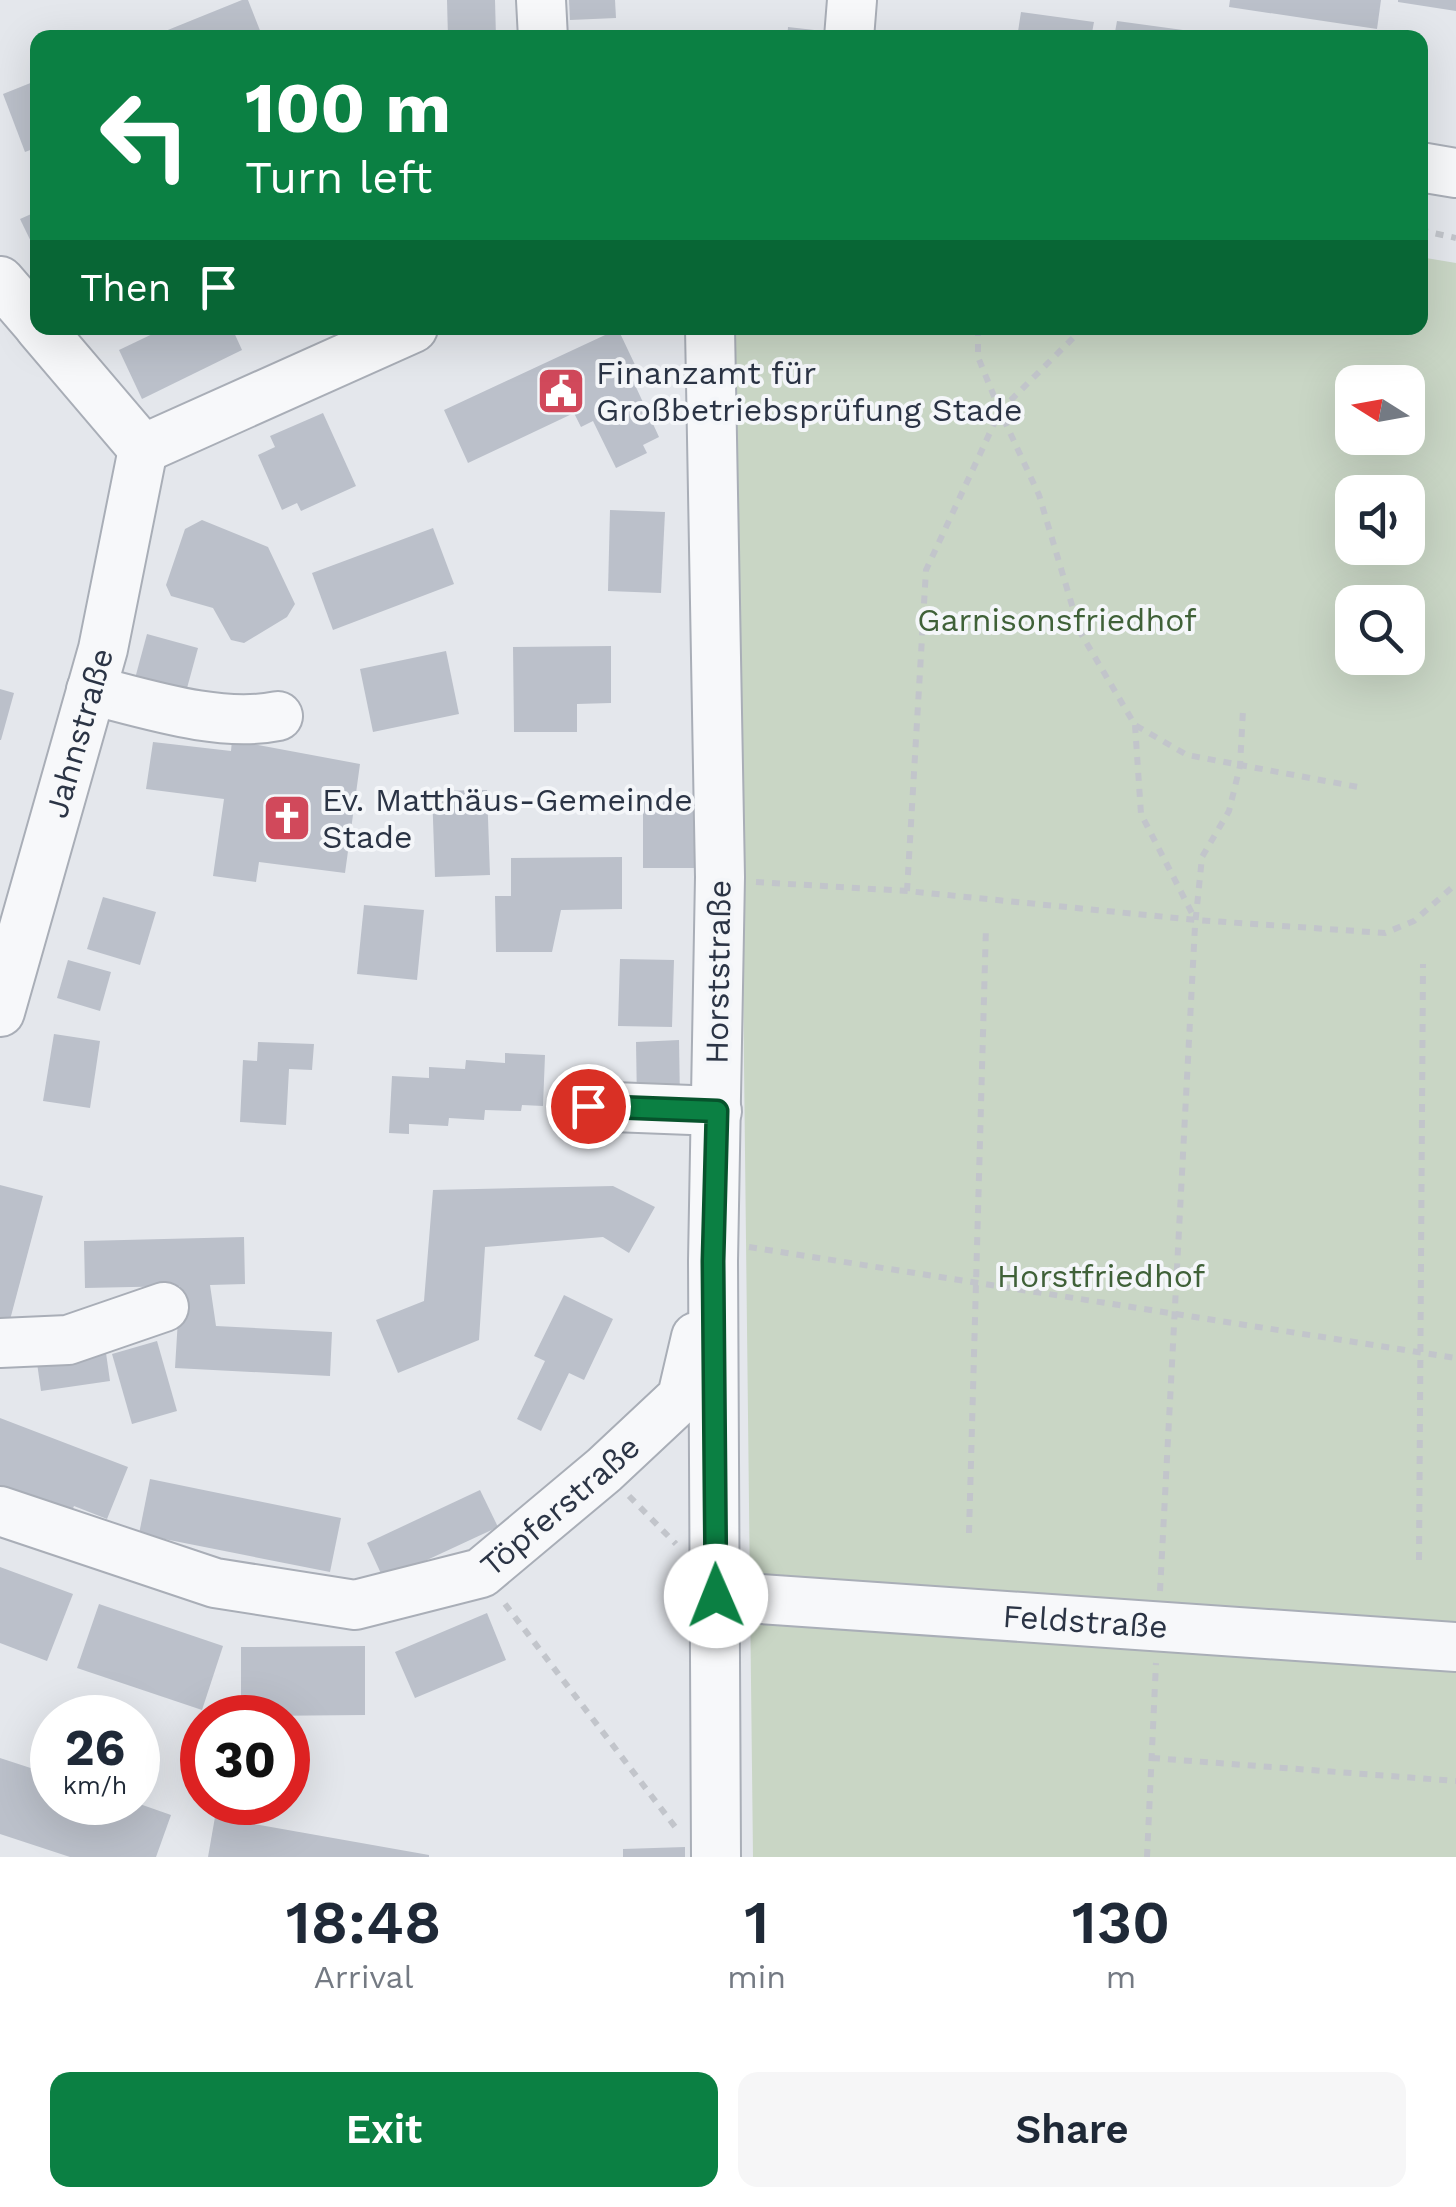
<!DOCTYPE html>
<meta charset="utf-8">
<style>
body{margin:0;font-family:"Work Sans",sans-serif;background:#f6f6f7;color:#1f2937;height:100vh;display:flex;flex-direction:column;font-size:38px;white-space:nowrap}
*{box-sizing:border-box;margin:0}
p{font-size:32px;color:#747a83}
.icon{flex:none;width:55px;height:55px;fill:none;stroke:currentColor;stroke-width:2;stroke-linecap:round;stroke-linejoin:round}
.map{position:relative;height:1857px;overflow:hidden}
.drawer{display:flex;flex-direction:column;background:#fff;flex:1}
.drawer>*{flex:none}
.guide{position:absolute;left:30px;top:30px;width:1398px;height:305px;border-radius:20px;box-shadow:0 10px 40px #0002;background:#0b8043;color:#fff;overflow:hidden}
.needle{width:65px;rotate:281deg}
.tools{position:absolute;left:1335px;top:365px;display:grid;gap:20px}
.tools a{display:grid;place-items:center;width:90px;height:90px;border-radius:20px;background:#fff;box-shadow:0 10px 40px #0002;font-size:50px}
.speed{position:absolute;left:30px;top:1695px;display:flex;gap:20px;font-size:50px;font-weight:700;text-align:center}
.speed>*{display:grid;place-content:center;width:130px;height:130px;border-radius:50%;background:#fff;box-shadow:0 10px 40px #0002;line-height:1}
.speed small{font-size:25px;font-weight:400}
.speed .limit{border:15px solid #d22;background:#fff;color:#111}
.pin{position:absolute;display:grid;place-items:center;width:85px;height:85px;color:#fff;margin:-42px;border:5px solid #fff;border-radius:50%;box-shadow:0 2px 10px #0007}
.me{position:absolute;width:110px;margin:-55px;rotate:359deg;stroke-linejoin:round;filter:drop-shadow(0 0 8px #0008)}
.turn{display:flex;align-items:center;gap:35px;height:210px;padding:0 50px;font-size:45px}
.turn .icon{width:130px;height:130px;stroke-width:2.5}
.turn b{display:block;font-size:70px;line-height:85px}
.then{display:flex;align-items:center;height:95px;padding:0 50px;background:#0003;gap:20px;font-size:38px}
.eta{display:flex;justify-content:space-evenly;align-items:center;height:170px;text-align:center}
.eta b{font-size:60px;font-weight:600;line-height:70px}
.primary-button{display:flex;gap:20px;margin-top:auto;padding:20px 50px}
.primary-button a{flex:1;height:115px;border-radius:20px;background:#0b8043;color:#fff;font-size:40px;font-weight:600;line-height:115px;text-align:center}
.primary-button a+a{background:#f6f6f7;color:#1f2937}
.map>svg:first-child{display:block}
.green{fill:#c9d6c5;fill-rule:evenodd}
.building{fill:#bbc0ca}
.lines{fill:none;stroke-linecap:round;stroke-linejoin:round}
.minor-casing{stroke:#a9aeb7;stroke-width:52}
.path{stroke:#c2c5cb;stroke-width:6;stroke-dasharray:8 8;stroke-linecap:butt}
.minor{stroke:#f7f8fa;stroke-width:48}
.route-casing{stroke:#07532c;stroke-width:25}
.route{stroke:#0b8043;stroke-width:18}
.labels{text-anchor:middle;stroke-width:8;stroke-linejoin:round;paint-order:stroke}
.poi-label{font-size:32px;fill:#2b3445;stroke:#f4f6f9;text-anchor:start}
.park-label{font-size:32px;fill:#3f6138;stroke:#f4f6f9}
.street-label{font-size:32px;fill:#2b3445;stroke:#f4f6f9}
</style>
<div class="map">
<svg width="1456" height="1857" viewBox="0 0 1456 1857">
<rect width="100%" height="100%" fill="#e4e7ec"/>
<path class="green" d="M1420,257L1456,263V1857H753L742,888L732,328H1420ZM1352,382H1408V438H1352ZM1352,492H1408V548H1352ZM1352,602H1408V658H1352Z"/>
<g class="building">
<path d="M242,0H248L263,38H148Z"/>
<path d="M447,0H495L496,38H448Z"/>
<path d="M569,0H615L616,18L570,20Z"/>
<path d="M1230,0H1381L1377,29L1229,7Z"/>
<path d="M1398,0H1456V11L1398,2Z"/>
<path d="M1021,12L1094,22L1091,38H1017Z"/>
<path d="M1117,21L1183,30L1182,38H1114Z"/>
<path d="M788,27L832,32L831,38H787Z"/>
<path d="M38,80V147L25,152L3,94Z"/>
<path d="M38,211V256L20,219Z"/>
<path d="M165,328H232L242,350L142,399L119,350Z"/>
<path d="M618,329L637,369L629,372L659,437L643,445L647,453L616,468L593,421L581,427L574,413L468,463L444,410Z"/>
<path d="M323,413L356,486L301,511L297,503L282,510L258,455L275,447L270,436Z"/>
<path d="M610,510L665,512L661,593L608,591Z"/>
<path d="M202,520L268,547L295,604L287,617L244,643L231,640L213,608L171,596L166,585L185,529Z"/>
<path d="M433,528L454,584L333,630L312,573Z"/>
<path d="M147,634L198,648L181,710L130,697Z"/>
<path d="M611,646V703L577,704V732H514L513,647Z"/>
<path d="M446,651L459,714L373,732L360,669Z"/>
<path d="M0,689L14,693L1,740H0Z"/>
<path d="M232,740L360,764L345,873L259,862L256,882L213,876L224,799L146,789L153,742L231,751Z"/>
<path d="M487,790L490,875L435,877L432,791Z"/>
<rect x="643" y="800" width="56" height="68"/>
<path d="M622,857V909L561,910L552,952H496L495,896H511V858Z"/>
<path d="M103,897L156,912L140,965L87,949Z"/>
<path d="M364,905L424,910L417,980L357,974Z"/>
<path d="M620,959L674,960L672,1027L618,1026Z"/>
<path d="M68,960L111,972L100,1011L57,998Z"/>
<path d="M54,1034L100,1041L90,1108L43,1101Z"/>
<path d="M679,1040L680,1101L637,1102L636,1042Z"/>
<path d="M258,1042L314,1044L312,1070L289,1069L286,1125L240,1122L243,1060L257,1061Z"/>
<path d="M505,1053L545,1055L543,1106L522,1105L521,1111L485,1110L484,1120L449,1118L448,1126L409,1124V1134L389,1133L392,1076L429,1078V1067L465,1069L466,1060L505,1063Z"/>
<path d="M0,1185L43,1196L7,1331L0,1330Z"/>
<path d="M613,1186L655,1207L629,1253L603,1237L485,1247L479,1340L398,1373L376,1320L424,1301L433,1190Z"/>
<path d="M244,1237L245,1284L210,1285L216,1326L332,1332L330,1376L175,1368L180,1286L85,1288L84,1241Z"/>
<path d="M564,1295L613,1319L584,1380L569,1373L541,1431L517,1419L545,1361L534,1356Z"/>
<path d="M157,1341L177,1411L132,1424L112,1354Z"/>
<path d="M106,1353L110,1381L41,1391L37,1363Z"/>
<path d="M0,1418L128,1467L107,1519L74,1506L68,1521L0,1495Z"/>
<path d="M150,1479L341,1518L330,1572L139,1534Z"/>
<path d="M480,1490L498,1527L384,1580L367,1543Z"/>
<path d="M0,1567L73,1594L47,1661L0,1643Z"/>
<path d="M99,1604L223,1646L202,1710L77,1668Z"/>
<path d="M487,1613L506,1660L415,1698L395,1652Z"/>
<path d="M365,1646V1715L241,1716V1647Z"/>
<path d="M0,1758L52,1775V1802H134L171,1815L156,1857H70L0,1834Z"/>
<path d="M215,1817L429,1855V1857H208Z"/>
<path d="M685,1847V1857H623V1849Z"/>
</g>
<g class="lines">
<g class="minor-casing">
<g id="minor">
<path d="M541,0L543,38"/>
<path d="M849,38L852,0"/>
<path d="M1420,167L1456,173"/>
<path d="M0,281L38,325"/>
<path d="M40,328L143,449"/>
<path d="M710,328L720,877L713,1261L716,1857"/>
<path d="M143,449L413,328"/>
<path d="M91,690C147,704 220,728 278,716"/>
<path id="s1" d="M0,1012L103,649L143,449"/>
<path d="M587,1106L717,1111"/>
<path d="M0,1343L68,1340L164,1307"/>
<path id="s2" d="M0,1511L215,1583L355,1605L481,1573L604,1470L682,1397L696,1337"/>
<path id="s3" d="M716,1596L1456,1647"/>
</g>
</g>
<g class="path">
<path d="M1420,230L1456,238"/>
<path d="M978,328V357L1000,411L1039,495L1080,632L1135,725L1187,755L1358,787"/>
<path d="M1135,725L1141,814L1195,919"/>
<path d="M756,882L907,891L1196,920L1385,933L1414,921L1456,884"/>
<path d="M907,891L926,570L1000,411L1083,328"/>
<path d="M749,1247L1456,1358"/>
<path d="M629,1496L676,1544"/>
<path d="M969,1533L986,926"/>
<path d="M1419,1560L1423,964"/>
<path d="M1160,1591L1195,926L1202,857L1229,811L1240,766L1243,710"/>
<path d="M505,1604L676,1828"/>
<path d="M1152,1758L1456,1781"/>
<path d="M1147,1857L1156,1663"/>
</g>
<use href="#minor" class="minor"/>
</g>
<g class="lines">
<g class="route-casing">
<path id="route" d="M588,1106L717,1111L713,1261L716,1596"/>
</g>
<use href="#route" class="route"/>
</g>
<defs>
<g id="civic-square" transform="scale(2.5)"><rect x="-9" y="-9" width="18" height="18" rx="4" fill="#d1495b" stroke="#f4f6f9"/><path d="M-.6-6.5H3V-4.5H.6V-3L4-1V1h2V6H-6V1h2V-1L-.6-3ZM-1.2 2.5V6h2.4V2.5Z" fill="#fff"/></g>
<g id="church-square" transform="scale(2.5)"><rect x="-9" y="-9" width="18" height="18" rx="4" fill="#d1495b" stroke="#f4f6f9"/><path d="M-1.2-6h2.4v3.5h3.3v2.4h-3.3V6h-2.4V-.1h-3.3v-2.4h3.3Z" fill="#fff"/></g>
</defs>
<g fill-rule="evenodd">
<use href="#civic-square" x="561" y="391"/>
<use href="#church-square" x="287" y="818"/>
</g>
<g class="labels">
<g class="poi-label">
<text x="596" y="384">Finanzamt für<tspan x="596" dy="37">Großbetriebsprüfung Stade</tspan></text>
<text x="322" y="811">Ev. Matthäus-Gemeinde<tspan x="322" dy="37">Stade</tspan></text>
</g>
<g class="park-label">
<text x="1057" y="631">Garnisonsfriedhof</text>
<text x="1101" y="1287">Horstfriedhof</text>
</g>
<g class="street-label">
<text dy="11" stroke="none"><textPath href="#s1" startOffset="290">Jahnstraße</textPath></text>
<text transform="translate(718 972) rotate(-89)" y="11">Horststraße</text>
<text dy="11" stroke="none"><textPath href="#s2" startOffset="602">Töpferstraße</textPath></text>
<text dy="11" stroke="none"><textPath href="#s3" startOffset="370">Feldstraße</textPath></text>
</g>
</g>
</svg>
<div class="tools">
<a><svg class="needle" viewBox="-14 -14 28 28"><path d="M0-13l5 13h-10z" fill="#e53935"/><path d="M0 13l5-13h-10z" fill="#747a83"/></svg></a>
<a><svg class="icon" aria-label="sound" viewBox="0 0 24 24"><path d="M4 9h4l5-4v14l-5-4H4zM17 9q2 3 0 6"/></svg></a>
<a><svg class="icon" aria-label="search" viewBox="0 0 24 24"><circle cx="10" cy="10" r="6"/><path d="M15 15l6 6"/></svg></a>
</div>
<div class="speed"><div>26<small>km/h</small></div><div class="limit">30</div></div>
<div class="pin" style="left:588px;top:1106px;background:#d93025"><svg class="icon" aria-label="arrive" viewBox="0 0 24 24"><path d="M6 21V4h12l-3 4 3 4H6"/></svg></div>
<svg class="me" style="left:716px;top:1596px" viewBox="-20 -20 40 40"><circle r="19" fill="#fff"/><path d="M0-13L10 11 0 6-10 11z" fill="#0b8043"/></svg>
<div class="guide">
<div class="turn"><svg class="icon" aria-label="left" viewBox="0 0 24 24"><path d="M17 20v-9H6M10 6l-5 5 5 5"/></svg><div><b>100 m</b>Turn left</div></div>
<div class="then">Then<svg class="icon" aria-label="arrive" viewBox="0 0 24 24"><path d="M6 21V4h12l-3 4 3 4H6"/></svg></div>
</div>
</div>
<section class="drawer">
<div class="eta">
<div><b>18:48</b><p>Arrival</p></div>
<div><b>1</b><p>min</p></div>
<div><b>130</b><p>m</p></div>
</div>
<div class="primary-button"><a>Exit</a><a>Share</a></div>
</section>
